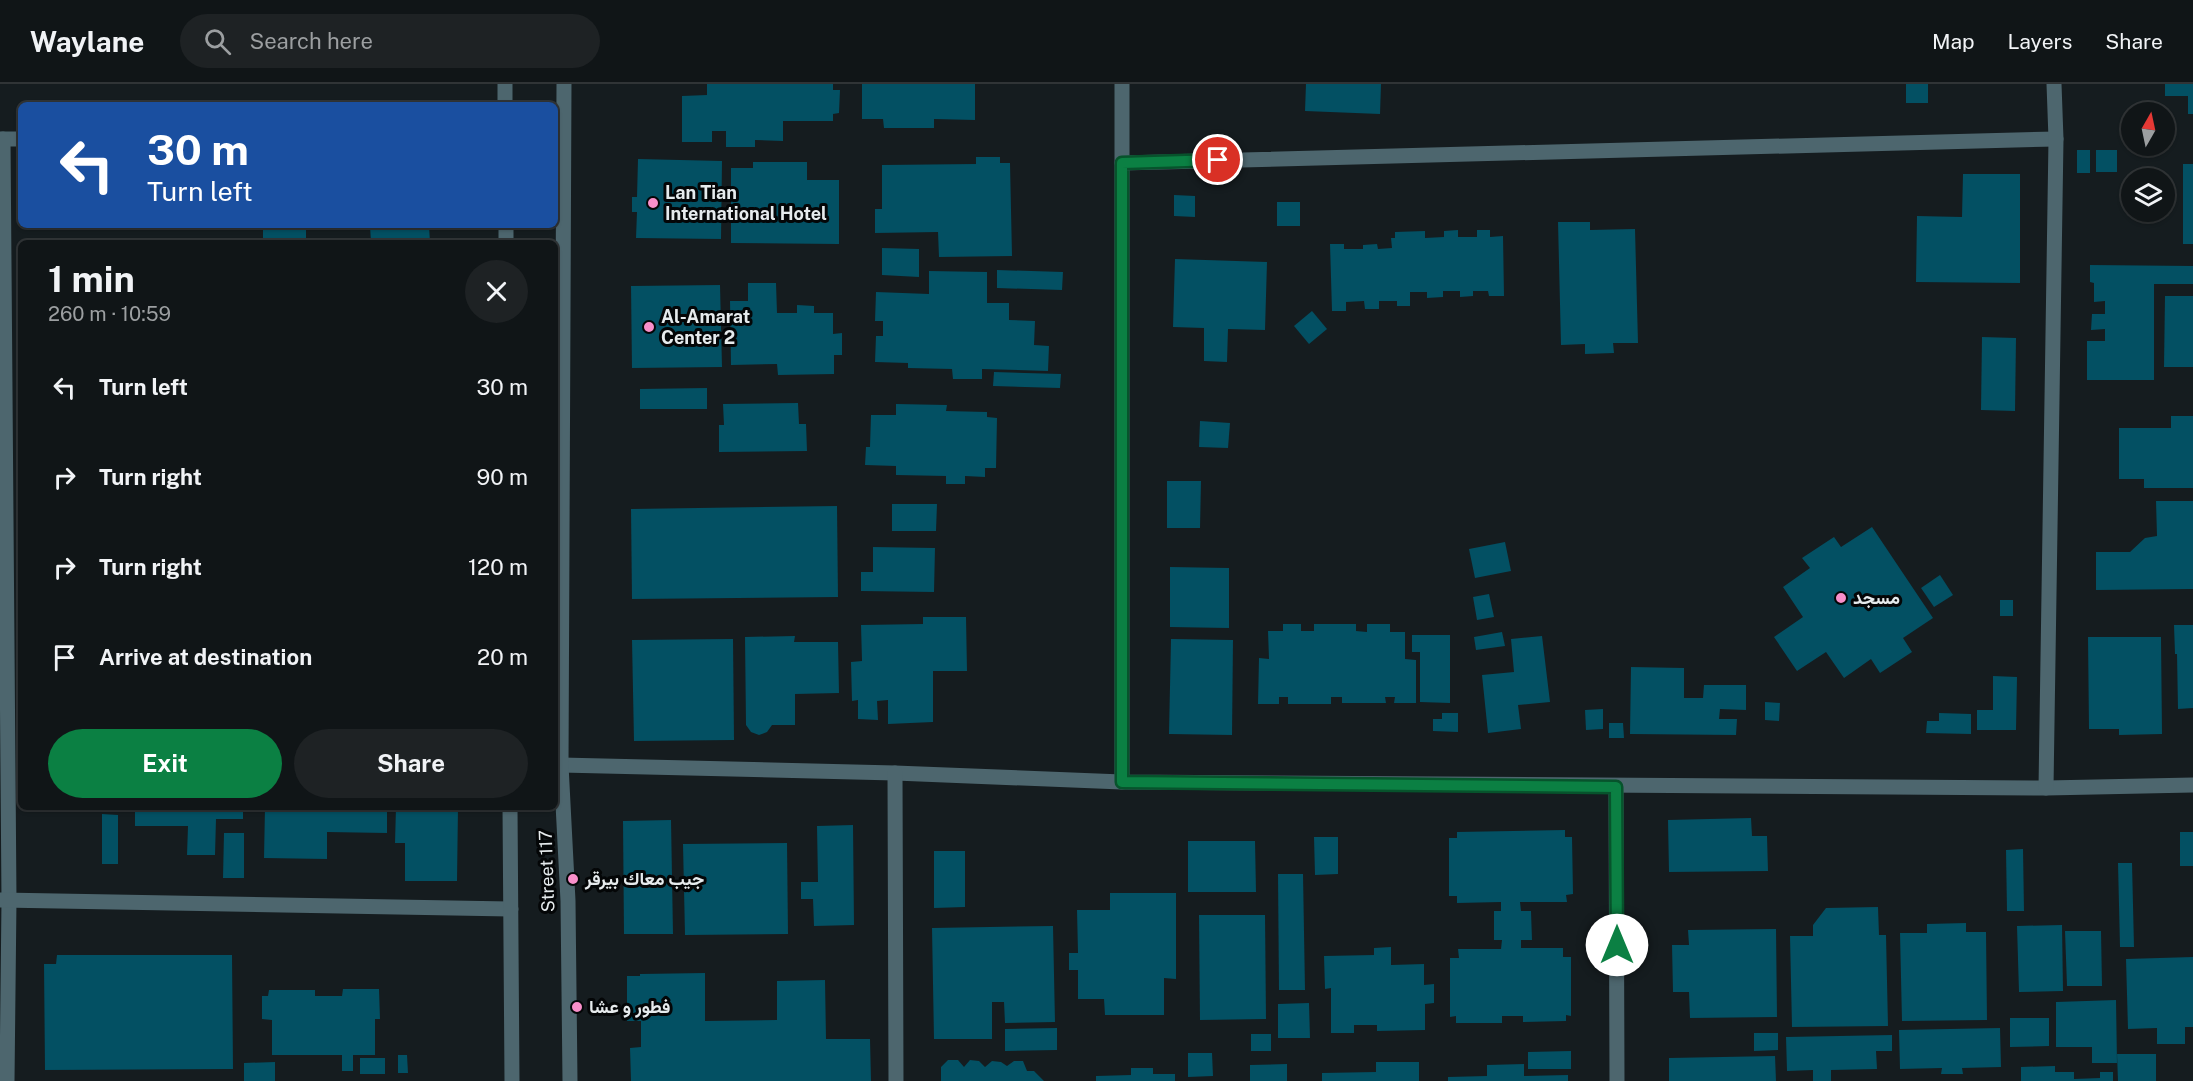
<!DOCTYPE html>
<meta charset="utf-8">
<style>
body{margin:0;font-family:"Public Sans",Vazirmatn,sans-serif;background:#1e2224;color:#f1f3f6;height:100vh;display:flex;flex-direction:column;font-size:22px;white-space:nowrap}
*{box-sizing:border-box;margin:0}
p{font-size:20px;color:#9c9fa1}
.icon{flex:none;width:33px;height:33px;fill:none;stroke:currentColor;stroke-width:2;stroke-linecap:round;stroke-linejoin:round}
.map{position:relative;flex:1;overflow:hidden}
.side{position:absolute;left:18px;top:156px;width:540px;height:570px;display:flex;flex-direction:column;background:#101517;border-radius:9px;box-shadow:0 2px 4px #0004,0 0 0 2px #303436}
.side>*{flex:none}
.top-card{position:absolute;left:18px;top:18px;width:540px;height:126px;border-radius:9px;box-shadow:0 2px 4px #0004,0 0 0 2px #303436;background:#1a4fa0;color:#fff;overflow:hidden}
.needle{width:39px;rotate:9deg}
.tools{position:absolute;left:2121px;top:18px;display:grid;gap:12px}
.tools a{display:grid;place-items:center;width:54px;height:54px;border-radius:50%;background:#101517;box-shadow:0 2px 4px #0004,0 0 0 2px #303436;font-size:30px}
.pin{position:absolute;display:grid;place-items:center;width:51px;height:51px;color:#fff;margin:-26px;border:3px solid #fff;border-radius:50%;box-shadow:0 2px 6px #0007}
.me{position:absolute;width:66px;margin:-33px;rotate:0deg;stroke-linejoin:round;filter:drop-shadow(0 0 4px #0008)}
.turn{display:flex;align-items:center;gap:21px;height:126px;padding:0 30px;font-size:27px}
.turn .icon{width:78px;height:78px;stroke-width:2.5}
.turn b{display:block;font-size:42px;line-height:51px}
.round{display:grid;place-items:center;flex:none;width:63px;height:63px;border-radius:32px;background:#1e2224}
.headline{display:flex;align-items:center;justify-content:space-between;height:102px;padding:0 30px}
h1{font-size:36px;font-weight:700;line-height:45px}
.primary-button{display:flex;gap:12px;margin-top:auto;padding:12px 30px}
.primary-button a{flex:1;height:69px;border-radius:36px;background:#0b8043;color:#fff;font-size:24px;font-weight:700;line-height:69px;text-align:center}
.primary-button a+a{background:#1e2224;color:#f1f3f6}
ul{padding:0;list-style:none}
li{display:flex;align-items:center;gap:18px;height:90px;padding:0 30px}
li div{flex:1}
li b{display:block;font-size:22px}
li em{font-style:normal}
header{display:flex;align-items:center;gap:36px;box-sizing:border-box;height:84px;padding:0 30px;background:#101517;border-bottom:2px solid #303436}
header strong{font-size:28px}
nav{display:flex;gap:33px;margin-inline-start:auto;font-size:21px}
.search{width:420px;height:54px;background:#1e2224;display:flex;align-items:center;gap:15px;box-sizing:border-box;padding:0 21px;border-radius:33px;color:#9c9fa1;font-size:22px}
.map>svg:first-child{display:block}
.building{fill:#035063}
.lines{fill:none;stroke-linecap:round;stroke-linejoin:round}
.minor{stroke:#4d666e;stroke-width:15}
.tertiary{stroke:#4d666e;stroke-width:15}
.route-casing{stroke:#07532c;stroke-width:15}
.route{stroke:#0b8043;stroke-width:10}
.poi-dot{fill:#f98fca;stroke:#040607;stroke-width:2}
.labels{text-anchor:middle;stroke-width:6;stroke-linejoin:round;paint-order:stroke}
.poi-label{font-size:18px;font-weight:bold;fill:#e6ebed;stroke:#040607;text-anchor:start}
.street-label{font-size:18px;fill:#e6ebed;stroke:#040607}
</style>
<header>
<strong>Waylane</strong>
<div class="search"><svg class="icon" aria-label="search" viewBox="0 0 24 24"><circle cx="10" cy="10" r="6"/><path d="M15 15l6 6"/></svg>Search here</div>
<nav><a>Map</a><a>Layers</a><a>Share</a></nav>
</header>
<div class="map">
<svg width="2193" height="997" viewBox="0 0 2193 997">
<rect width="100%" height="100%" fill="#151c1f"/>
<g class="building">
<path d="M707,0H833V6H840L839,29L833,30V37H783V57L755,56V63H726V47H712V58H682V12L707,11Z"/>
<path d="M862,0H975V36L934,35V44H884L883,35H862Z"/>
<path d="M1306,0H1381L1380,30L1305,27Z"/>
<rect x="1906" y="0" width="22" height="19"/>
<path d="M2165,0H2193V30H2188V12H2165Z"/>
<rect x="2077" y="66" width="13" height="23"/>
<rect x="2096" y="66" width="21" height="22"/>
<path d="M976,73H1000V79H1010L1012,172L939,173L938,148L875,149V125H882V81L976,80Z"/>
<path d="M638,75L722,77L721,155L636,154L637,128H632V113H637Z"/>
<path d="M753,78H807V96H839V160L731,159V84H753Z"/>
<rect x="2183" y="80" width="10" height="80"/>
<path d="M1963,90H2020V199L1916,198L1917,132L1962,133Z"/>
<path d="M1174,111L1195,112V133L1174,132Z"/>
<rect x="1277" y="118" width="23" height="24"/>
<path d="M1558,138H1590V146L1635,145L1638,259H1613L1614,269L1585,270V260L1561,261Z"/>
<path d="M306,141V159H263V142Z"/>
<path d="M370,141H429L430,159H371Z"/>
<path d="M1458,146V153H1477V146H1490V153L1503,152L1504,212H1489L1488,207H1473V212L1460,213V207H1443V213L1427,214V208H1410V222H1397V217H1379V225H1365L1364,217L1346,218V227H1332L1330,160H1344V165H1363V161L1377,160L1378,165L1392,164L1391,154H1395V148L1425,147V154L1444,153V147Z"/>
<path d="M882,164L919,165V193L882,191Z"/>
<path d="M1175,175L1267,178L1265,246L1228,245L1227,278L1204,277V244L1173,243Z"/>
<path d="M2090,181L2193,182V200H2154V296H2087V257H2105V245L2091,246L2092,230H2105V217L2094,218V199L2090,198Z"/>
<path d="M997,186L1063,188L1062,206L997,204Z"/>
<path d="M929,187L987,188V219H1009V236L1035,237L1034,261L1049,262L1048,287L982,285V295H953L952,285L908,284V279L875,278L876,252H883V237H875L876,208L929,210Z"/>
<path d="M748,199H776L777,229H797V221L814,222V229H833V250L842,249V271H834V290L778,291L777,280L731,281L730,217H748Z"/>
<path d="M720,201L722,283L632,284L631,202Z"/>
<path d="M2165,212H2193V283H2164Z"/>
<path d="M1312,227L1327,245L1309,260L1294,242Z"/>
<path d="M1982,253L2016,254L2015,327L1981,326Z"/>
<path d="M994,288L1061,290L1060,304L993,302Z"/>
<path d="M707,304V325H640V305Z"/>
<path d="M798,319L799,340H806L807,367L719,368V341H724L723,320Z"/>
<path d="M896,320L947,321L946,327L987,328V333L997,334L996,384H985V393L965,392V400H946V392L896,391V382L865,381L866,363H870L871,331H896Z"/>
<path d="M2171,332H2193V404H2144V395H2119V344H2171Z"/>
<path d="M1200,337L1230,339L1228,364L1199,363Z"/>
<path d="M1167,397H1201L1200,444H1167Z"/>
<path d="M2156,417H2193V505L2096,506V468H2130L2145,454L2157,452Z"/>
<path d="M892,420H937L936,447H892Z"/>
<path d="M837,422L838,513L632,515L631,425Z"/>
<path d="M1872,443L1933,534L1903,554L1912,568L1880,589L1871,575L1844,594L1826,568L1797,587L1774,553L1803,533L1783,503L1810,484L1802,474L1834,453L1841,463Z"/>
<path d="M1505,458L1511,487L1475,494L1469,465Z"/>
<path d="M873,463L935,464L934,508L861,507V488H873Z"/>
<path d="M1170,483L1229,484V544L1170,543Z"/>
<path d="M1940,491L1953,511L1934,523L1921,504Z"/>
<path d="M1489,510L1494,533L1477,536L1473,513Z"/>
<rect x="2000" y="516" width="13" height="16"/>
<path d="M923,533H966L967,587H933V638L888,640V616L877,617L878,636L858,635V616L852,617L851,578L862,577L861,541L923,540Z"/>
<path d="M1283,540H1301V547H1314V540H1356V547L1367,548V540H1390V548H1405V575L1416,576V619H1394L1395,613H1385L1386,619H1342V613H1331V620H1288V613H1279V620H1258L1259,574L1269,575L1268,547H1283Z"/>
<path d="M2174,541H2193V624L2178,625L2177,570H2175Z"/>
<path d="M1502,548L1505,562L1476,566L1474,553Z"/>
<path d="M1412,551H1450V619L1420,618V568H1412Z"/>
<path d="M795,552L794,558H838L839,609L795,610V641H772L767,648L759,651L751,648L746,641L745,553Z"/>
<path d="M1542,552L1550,618L1518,621L1521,645L1488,649L1482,591L1514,588L1511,555Z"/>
<path d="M2088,553H2161L2162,650L2119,651V645H2089Z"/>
<path d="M733,555L734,656L634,657L632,556Z"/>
<path d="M1171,555L1233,556L1232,651L1169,650Z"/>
<path d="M1631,583L1684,584V614H1703L1704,601H1746V626L1720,625L1719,635H1737L1736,651L1630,650Z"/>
<path d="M1993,592L2017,593L2016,646H1977V626H1993Z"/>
<path d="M1765,618L1780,619L1779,637L1765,636Z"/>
<path d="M1603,625V645L1586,646L1585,626Z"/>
<path d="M1442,629H1458V648L1433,647V635H1442Z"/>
<path d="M1939,629L1971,630V650L1926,649L1927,637H1939Z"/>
<path d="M1609,639H1623L1624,654H1609Z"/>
<path d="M135,723H243V735H216L215,771H187L188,742H135Z"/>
<path d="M265,723H387V749L327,748V775L264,774Z"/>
<path d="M396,723H458L457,797H405V759H395Z"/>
<path d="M102,730L118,731V780H102Z"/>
<path d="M1751,734L1752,752H1767L1768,787L1669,788L1668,736Z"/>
<path d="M671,736L673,850H624L623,737Z"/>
<path d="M853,741L854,841L814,842L813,815H801V798H818L817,742Z"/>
<path d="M1565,746V753H1572L1573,810L1566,811L1567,818H1520L1521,827H1531L1532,856H1521V864H1563V873H1571V932L1566,931V937L1523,938V932H1502V939H1456V932L1450,933V874H1459L1458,865H1501L1502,856H1494V827H1501V818L1457,819V812H1449V754H1457V748Z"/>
<rect x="2180" y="748" width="13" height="34"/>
<path d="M224,749H244V794H223Z"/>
<path d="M1314,753H1338V790L1315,791Z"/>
<path d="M1188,757H1255L1256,808H1188Z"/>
<path d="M787,759L788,850L685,851L683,760Z"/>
<path d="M2023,765L2024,827H2007L2006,766Z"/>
<path d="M934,767H965V823L934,824Z"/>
<path d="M2118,779H2132L2134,863H2120Z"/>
<path d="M1278,790H1303L1305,906H1279Z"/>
<path d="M1110,809H1176V895L1164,894V931H1105L1104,915H1078V886H1069V869H1078L1077,826H1110Z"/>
<path d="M1878,823L1879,851H1886L1888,942L1792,943L1790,852H1813V841L1826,824Z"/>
<path d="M1199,831H1265L1266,935L1200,936Z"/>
<path d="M1966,839V848H1986L1987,936L1902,937L1900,849H1927V840Z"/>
<path d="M2062,841L2063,907L2019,908L2017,842Z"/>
<path d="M1053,842L1055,938L1005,939L1004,918H992V955H934L932,844Z"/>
<path d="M1776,845L1777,933L1690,934L1689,908H1673L1672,861H1689L1688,846Z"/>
<path d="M2065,847H2101L2102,902H2067Z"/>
<path d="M1391,863V881L1424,880V901L1434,900V919L1425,920V946L1377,947V941H1354V949H1331V904L1325,905L1324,872L1374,871V864Z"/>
<path d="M57,871H232L233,985L45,986L44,880H56Z"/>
<path d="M2193,873V943H2185V960H2157V944L2128,945L2126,875Z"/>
<path d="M705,889V937L777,936V897L825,896L826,955H870L871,997H631L630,964L641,963V937H627V892H640V890Z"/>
<path d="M343,905H379L380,935H375V971H353V987H342V971H272V936L262,935V912H268L269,906H315V912H342Z"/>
<path d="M2116,916L2117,979H2092V963H2056V918Z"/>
<path d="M1309,919L1310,954H1278V920Z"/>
<path d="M2010,934H2049V962L2010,963Z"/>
<path d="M1057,944V966L1005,967V945Z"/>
<path d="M2000,944L2001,983L1962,984L1963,990H1941L1942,984L1900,985L1899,946Z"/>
<path d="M1754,949H1778V966L1754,967Z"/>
<rect x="1251" y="950" width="20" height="17"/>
<path d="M1892,951V967H1876L1877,985L1831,986V997H1813V986L1787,987L1786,953Z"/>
<path d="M1571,967V985H1528V968Z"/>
<path d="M1188,969H1212L1213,992L1188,993Z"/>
<path d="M2117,970H2156V997H2118Z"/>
<path d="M398,971H407L408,989H398Z"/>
<path d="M1775,972L1776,997H1669V974Z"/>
<rect x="360" y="974" width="25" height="16"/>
<path d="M948,976H958L964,983L970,976L979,977L985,983L992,977L1001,978L1007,982L1014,977H1023L1027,987H1034L1044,997H941V983Z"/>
<path d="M275,978V997H244V979Z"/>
<path d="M1376,978H1419V997H1322V989L1376,988Z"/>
<path d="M1287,980V997H1250V981Z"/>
<path d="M1524,980V992L1568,991V997H1448V993L1487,992V981Z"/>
<path d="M2055,982V988H2074V995L2100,994V988H2113V997H2021V983Z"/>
<path d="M1131,984H1153V990H1175V997H1096V992L1131,991Z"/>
</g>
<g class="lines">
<g class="minor">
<path d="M1122,0V698"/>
<path d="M0,55H21"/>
<path d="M3,55L9,816L7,997"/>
<path d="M1122,79L2056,55"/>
<path d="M561,681L895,689L1122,698L2046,704L2193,701"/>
<path d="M895,689L896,997"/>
<path d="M1616,703L1617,997"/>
<path d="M2046,704L2056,55L2054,0"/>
<path d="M1,816L511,825"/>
</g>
<g class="tertiary">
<path d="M505,0V21"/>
<path d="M564,0L561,681L568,817L570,997"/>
<path d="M506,141V159"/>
<path d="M510,723L512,997"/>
</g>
</g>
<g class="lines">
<g class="route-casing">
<path id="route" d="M1218,76L1122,79V698L1616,703L1617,861"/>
</g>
<use href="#route" class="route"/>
</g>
<g class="poi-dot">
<circle cx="653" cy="119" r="6"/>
<circle cx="649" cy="243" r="6"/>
<circle cx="1841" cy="514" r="6"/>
<circle cx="573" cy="795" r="6"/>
<circle cx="577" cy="923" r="6"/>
</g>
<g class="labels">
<g class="poi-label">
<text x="665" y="115">Lan Tian<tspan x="665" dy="21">International Hotel</tspan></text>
<text x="661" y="239">Al-Amarat<tspan x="661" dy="21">Center 2</tspan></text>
<text x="1853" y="520">مسجد</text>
<text x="585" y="801">جيب معاك بيرقر</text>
<text x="589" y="929">فطور و عشا</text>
</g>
<g class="street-label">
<text transform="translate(547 787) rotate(-92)" y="6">Street 117</text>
</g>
</g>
</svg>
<div class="tools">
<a><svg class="needle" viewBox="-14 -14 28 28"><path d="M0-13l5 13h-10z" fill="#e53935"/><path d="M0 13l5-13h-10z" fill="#9c9fa1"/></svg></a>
<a><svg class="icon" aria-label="layers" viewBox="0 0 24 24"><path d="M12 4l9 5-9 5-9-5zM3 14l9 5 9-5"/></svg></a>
</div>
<div class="pin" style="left:1218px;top:76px;background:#d93025"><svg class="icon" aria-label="arrive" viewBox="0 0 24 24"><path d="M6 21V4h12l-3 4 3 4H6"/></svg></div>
<svg class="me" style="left:1617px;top:861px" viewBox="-20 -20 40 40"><circle r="19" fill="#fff"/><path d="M0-13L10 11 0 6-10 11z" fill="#0b8043"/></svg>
<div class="top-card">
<div class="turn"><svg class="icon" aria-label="left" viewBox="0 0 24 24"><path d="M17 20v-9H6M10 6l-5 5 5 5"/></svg><div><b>30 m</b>Turn left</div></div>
</div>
<section class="side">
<div class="headline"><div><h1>1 min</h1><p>260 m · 10:59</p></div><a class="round"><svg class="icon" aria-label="close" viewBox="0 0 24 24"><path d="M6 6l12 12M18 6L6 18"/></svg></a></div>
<ul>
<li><svg class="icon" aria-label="left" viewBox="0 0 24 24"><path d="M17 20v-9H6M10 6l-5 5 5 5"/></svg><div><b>Turn left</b></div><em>30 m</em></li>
<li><svg class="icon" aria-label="right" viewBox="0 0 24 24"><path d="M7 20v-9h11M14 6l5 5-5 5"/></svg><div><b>Turn right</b></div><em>90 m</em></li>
<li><svg class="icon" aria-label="right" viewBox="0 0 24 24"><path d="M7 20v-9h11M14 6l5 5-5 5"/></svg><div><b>Turn right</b></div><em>120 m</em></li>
<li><svg class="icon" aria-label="arrive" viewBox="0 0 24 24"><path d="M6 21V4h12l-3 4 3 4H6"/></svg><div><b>Arrive at destination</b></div><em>20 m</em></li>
</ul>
<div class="primary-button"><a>Exit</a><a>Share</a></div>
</section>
</div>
